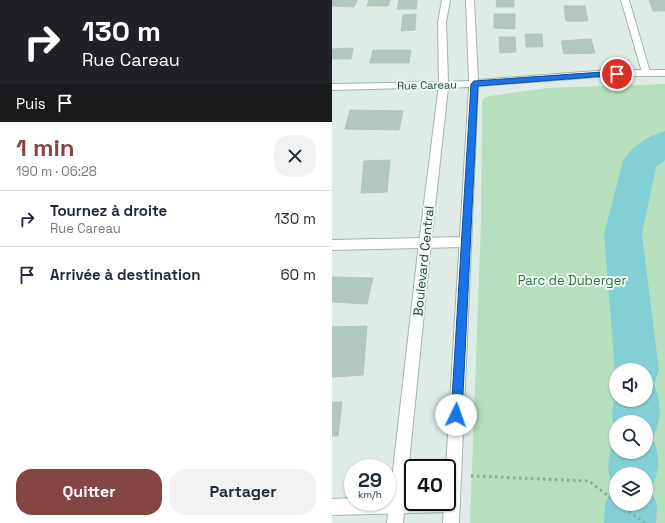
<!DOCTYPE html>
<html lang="fr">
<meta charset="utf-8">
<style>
body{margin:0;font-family:"Space Grotesk",sans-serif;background:#f2f2f3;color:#1f2937;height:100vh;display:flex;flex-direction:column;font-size:15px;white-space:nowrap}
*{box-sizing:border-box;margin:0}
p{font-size:13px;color:#747a83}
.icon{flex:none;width:22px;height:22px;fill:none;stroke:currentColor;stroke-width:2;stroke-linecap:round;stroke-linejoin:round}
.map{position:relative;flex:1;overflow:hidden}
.drawer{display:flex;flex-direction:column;background:#fff;width:332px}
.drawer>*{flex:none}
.banner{background:#202124;color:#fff;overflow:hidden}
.tools{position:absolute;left:277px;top:363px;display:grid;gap:8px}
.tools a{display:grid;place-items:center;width:44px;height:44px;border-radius:50%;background:#fff;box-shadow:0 1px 3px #0004;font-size:20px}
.speed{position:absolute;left:12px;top:459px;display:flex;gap:8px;font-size:20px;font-weight:700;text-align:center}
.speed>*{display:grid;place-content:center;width:52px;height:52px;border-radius:50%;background:#fff;box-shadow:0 1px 3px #0004;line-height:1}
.speed small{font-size:10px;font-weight:400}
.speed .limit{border:2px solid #111;border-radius:6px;background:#fff;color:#111}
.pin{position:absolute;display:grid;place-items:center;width:34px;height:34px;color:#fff;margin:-17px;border:2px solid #fff;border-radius:50%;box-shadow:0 1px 4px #0007}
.me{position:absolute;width:44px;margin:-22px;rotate:3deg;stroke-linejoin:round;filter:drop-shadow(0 0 3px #0008)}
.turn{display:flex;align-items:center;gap:14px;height:84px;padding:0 16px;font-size:18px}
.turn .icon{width:52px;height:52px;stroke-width:2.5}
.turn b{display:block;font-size:28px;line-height:34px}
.then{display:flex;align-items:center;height:38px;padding:0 16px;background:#0003;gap:8px;font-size:15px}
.round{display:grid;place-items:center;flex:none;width:42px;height:42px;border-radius:16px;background:#f2f2f3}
.headline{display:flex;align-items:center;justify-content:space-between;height:68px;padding:0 16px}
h1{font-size:24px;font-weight:700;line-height:30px;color:#834640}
.button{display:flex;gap:8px;margin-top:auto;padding:8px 16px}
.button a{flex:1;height:46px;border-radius:16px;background:#834640;color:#fff;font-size:16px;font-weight:700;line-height:46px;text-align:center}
.button a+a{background:#f2f2f3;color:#1f2937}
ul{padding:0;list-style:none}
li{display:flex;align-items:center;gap:12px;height:56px;padding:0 16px;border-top:1px solid #e0e1e3}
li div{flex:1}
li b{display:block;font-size:15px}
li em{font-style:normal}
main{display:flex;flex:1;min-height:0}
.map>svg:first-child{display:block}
.green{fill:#b6dfbe;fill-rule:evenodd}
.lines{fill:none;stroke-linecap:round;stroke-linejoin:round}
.river{fill:#82d0d6;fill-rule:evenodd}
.building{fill:#b4c7be;stroke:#b1c6bc}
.minor-casing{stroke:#a2b4ac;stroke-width:2}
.tertiary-casing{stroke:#a2b4ac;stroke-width:2}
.path{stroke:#7db29d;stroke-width:3;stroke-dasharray:2.5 3.5;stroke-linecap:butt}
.minor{fill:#fff;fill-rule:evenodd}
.tertiary{fill:#fff;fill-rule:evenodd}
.route{fill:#1a73e8;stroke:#114b97}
.labels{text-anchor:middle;stroke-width:4;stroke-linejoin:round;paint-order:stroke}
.far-street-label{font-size:11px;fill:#1f3d32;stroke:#f0f8f3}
.street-label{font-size:13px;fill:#1f3d32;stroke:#f0f8f3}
.park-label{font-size:13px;fill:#26773f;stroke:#f0f8f3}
</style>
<main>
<section class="drawer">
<div class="banner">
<div class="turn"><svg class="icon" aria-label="right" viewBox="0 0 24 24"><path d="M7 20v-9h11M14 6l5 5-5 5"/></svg><div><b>130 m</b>Rue Careau</div></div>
<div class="then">Puis<svg class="icon" aria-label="arrive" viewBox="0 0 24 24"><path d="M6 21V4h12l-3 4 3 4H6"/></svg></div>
</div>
<div class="headline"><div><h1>1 min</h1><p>190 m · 06:28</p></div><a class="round"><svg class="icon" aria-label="close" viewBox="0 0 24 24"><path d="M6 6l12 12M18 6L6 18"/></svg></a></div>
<ul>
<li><svg class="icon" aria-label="right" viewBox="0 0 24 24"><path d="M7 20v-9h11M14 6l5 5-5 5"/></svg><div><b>Tournez à droite</b><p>Rue Careau</p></div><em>130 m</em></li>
<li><svg class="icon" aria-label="arrive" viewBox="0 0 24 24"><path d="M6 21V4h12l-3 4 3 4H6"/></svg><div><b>Arrivée à destination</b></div><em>60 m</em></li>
</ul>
<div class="button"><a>Quitter</a><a>Partager</a></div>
</section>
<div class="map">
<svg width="333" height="523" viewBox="0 0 333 523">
<rect width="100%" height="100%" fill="#dfece5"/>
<path class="green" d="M333,84V523H138L149,222L150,101L152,98L158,96L215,88ZM284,370H314V400H284ZM284,422H314V452H284ZM284,474H314V504H284Z"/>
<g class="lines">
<path class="river" d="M333,131V160L324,167L310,234L327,370L322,384C330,405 330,417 321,438C329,459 327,471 319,490L325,504L324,523H272L273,504L281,486C273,467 276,455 284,436V452H314V422H284V431C279,420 279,406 284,395V400H314V370H284V373L283,370L272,234L291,161C299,146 317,136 333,131ZM284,474H314V504H284Z"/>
</g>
<g class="building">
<path d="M0,0H25L22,7L0,6Z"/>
<path d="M37,0H58L56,6H35Z"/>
<path d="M67,0H85L84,9H65Z"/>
<path d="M165,0H182V7H164Z"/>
<path d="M317,0H333V11H321Z"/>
<path d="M232,6H253L256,21H234Z"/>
<path d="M84,14L83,30L69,31L71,15Z"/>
<path d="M162,14H183V29L162,28Z"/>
<path d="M193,34H210L211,47H194Z"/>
<path d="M167,37H183L184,52L168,53Z"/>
<path d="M259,39L263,53L232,54L229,41Z"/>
<path d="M21,48L19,59H0V49Z"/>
<path d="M41,50H79L77,63H38Z"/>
<path d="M18,110L71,111L67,130L13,129Z"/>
<path d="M58,160L55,192L29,193L32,161Z"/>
<path d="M0,277L41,278L35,304L0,302Z"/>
<path d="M35,326L31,375L0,377V327Z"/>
<path d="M0,402H10L6,436H0Z"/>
</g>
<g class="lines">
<g class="minor-casing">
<g id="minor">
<path d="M289,0H297L318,72L317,74L314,75L310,72Z"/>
<path d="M112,82L115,83L117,85L115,87L0,90V84Z"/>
<path d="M133,237L137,239L139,242L137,245L133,247L0,250V240Z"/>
<path d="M115,496L126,498L128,504L126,510L120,512L0,515V499L21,498V502H55V498L81,497V502H115Z"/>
</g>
</g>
<g class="tertiary-casing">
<path id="tertiary" d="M110,0H118L114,22L116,82L137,81L134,0H142L146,80L278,70H333V76H278L146,86L127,523H111L112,502H115L114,468L137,87L116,88L99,243L71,523H55L87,243L107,85L106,22Z"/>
</g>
<g class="path">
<path d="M139,476L257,481L284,502"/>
<path d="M287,504L313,523"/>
</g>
<use href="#minor" class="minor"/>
<use href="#tertiary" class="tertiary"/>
</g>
<path class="route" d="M285,71L288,74L287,75L146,86L130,415L128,419L124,421L120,419L119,415L139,84L142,81Z"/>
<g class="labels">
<g class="far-street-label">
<text transform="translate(95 85) rotate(-1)" y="4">Rue Careau</text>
</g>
<g class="street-label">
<text transform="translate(91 261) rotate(-84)" y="5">Boulevard Central</text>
</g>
<g class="park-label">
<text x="240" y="285">Parc de Duberger</text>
</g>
</g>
</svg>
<div class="tools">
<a><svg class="icon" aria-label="sound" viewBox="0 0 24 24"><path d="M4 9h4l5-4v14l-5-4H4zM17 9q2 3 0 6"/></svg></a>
<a><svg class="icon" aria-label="search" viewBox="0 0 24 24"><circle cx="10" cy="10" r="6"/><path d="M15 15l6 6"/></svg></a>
<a><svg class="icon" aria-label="layers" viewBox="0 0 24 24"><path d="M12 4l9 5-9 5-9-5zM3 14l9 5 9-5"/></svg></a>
</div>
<div class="speed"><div>29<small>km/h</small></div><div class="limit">40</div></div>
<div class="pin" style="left:285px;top:74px;background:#d93025"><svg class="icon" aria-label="arrive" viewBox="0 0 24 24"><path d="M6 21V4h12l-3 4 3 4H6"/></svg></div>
<svg class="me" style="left:124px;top:415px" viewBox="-20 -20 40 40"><circle r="19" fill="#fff"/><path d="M0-13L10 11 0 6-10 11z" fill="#1a73e8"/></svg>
</div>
</main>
